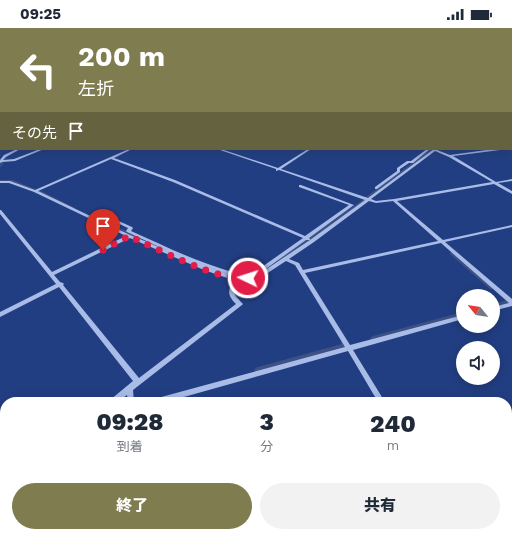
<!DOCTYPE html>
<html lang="ja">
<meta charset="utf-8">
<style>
body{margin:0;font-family:"Work Sans","Noto Sans JP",sans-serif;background:#f2f2f3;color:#1f2937;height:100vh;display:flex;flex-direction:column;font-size:15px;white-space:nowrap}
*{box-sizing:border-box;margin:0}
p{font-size:13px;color:#747a83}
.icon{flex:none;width:22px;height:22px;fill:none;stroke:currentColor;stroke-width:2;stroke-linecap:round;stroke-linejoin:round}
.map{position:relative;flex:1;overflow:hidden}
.panel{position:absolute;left:0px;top:369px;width:512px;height:140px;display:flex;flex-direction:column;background:#fff;border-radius:16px 16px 0 0;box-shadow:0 2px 10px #0003}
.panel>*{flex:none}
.top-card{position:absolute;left:0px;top:0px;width:512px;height:122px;box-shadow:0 2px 10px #0003;background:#7f7c4f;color:#fff;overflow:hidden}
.needle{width:26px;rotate:300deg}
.controls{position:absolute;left:456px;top:261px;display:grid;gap:8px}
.controls a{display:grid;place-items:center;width:44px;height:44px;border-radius:50%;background:#fff;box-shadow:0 2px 10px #0003;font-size:20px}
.pin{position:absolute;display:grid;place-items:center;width:34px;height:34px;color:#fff;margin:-41px -17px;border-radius:50% 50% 50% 0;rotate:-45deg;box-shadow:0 0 4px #0007}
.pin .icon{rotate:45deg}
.me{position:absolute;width:44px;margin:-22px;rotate:274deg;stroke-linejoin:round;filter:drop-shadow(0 0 3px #0008)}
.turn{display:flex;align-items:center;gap:14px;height:84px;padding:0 12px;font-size:18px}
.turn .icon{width:52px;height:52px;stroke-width:2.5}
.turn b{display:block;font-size:28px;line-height:34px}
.then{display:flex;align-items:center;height:38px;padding:0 12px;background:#0003;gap:8px;font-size:15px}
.eta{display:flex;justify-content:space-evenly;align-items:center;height:68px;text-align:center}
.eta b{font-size:24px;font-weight:800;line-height:28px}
.primary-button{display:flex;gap:8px;margin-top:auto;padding:8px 12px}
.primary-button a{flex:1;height:46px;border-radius:24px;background:#7f7c4f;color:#fff;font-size:16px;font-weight:800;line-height:46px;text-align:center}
.primary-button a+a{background:#f2f2f3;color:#1f2937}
.status{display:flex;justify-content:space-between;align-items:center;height:28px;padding:0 20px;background:#fff;direction:ltr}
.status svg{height:11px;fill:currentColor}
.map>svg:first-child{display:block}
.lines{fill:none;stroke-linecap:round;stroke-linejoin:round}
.canal{fill:#3d5184;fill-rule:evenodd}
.minor{fill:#a9bce8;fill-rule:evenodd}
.route{stroke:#e11d48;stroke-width:7;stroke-dasharray:0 12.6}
</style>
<div class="status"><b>09:25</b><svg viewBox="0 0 49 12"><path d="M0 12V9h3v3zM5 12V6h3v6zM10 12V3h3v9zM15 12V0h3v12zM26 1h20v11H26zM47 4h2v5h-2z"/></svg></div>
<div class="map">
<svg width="512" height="509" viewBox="0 0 512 509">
<rect width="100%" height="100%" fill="#223e82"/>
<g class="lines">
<g class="canal">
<rect x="0" y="78" width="1" height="2"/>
<path d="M18,121H23L11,126L8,125Z"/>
<path d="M431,121H435L368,171H366V169Z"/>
<path d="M1,132L4,133L2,138L0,139Z"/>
<path d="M0,152H13L37,162H39L75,180L73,181H72L36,163H34L12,154H0Z"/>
<path d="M364,171H365L367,172L283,233H279L278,232L279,231Z"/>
<path d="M108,196H112L155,217L153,219L151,218L108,198Z"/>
<path d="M452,223L454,224L494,259L495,260L494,261H490L450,226V225Z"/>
<path d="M220,242L238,247L257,245L260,247L257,249L238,251L218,245L217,244Z"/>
<path d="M507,272H509L510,274L509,276L493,280V276Z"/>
<path d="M463,284V288L373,314L371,313L370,311L371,309L373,308Z"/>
<path d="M344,311L346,312L349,318L348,320L258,345L256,344L254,342L256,340L258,339L342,316L341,314L342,312Z"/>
<path d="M512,405V413L507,414V406Z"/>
<path d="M247,504H265L264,508L260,509H242L243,505Z"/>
</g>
<g class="minor">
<path d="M1,64V66L0,67V65Z"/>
<rect x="511" y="64" width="1" height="2"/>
<rect x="511" y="77" width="1" height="2"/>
<path d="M0,92L1,93V95L0,94Z"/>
<rect x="511" y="95" width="1" height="2"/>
<rect x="511" y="108" width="1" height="3"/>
<rect x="511" y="118" width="1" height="2"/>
<path d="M17,121H20L6,129L3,132L14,131L40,121H44L15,133L2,134L0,135V132L4,127Z"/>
<path d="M129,121H132L114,130L175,152L305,208L349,177L299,159V157H301L354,177L309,210L310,211V212H306L263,243L251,247L243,248L228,246L202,237L236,249H248L259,246L310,212L365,172L279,142L276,143V141L217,121H221L278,140L308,121H311L281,141L368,170L434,121H437V122L450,127L494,121H501L500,122L453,128L496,154L512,151V153L498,155L512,163V166L494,156L397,173L443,212L512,197V199L445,214L512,271V278L493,283V279L509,275L441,215L305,245L350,317L463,287V291L353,322L385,374H378L348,323L166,374H151L152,372L154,371L345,319L295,237L286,233L263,248L248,253H238C232,267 234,266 243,276L242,277L133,362L134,374H128L127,367L118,374H109L110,372L133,353L59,259L0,289V284L56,256L0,186V182H1L52,244L126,208L34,164L9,155H0V153H10L35,162ZM435,123L449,129L492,154L394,171L376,173L371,171ZM111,131L173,154L303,210L259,241C254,243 250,244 244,245C232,245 219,240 208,236C182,227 156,214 131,203L133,200L132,199L103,186H102L97,188L93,186L91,187L97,190L102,188L128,200L126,203L127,204L166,222L130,207L38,163ZM369,173L376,175L393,173L438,213L303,242L299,235L289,231L314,214ZM130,210L204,242L233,252C228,263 227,267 236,276L139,350L63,257L64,256L63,255L60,254L54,247Z"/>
<path d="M427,121H430L413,135H409L400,141V144L377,161H375V159L397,143V140L407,133H411Z"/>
<path d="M512,411V419L507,421V413Z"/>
<path d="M5,453V462L0,465V456Z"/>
<rect x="126" y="504" width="10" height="5"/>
<path d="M267,504H284L282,507L278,509H261L263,506Z"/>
<path d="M453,504H463L466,509H456Z"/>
</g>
</g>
<linearGradient id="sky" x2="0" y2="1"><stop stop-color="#132248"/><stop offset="0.47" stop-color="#3e5892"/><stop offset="1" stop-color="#3e5892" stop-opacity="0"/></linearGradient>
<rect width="512" height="134" fill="url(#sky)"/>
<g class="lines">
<path class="route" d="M103,222L129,208C154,219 224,256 248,250"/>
</g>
</svg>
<div class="controls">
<a><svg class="needle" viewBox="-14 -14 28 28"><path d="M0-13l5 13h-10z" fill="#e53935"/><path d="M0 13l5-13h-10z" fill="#747a83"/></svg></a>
<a><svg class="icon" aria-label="sound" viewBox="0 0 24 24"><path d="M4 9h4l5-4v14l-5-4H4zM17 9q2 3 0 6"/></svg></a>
</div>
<div class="pin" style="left:103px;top:222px;background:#d93025"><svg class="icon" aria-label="arrive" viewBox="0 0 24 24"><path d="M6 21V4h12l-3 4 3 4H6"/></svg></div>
<svg class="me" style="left:248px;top:250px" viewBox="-20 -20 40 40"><circle r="17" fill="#e11d48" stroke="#fff" stroke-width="3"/><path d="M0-11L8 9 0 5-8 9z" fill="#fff"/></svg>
<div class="top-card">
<div class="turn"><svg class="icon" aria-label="left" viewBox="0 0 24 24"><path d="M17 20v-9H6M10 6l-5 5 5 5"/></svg><div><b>200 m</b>左折</div></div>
<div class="then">その先<svg class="icon" aria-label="arrive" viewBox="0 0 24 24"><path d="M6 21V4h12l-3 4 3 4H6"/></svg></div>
</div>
<section class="panel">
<div class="eta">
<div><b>09:28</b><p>到着</p></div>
<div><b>3</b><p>分</p></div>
<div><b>240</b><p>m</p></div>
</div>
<div class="primary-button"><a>終了</a><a>共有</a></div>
</section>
</div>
